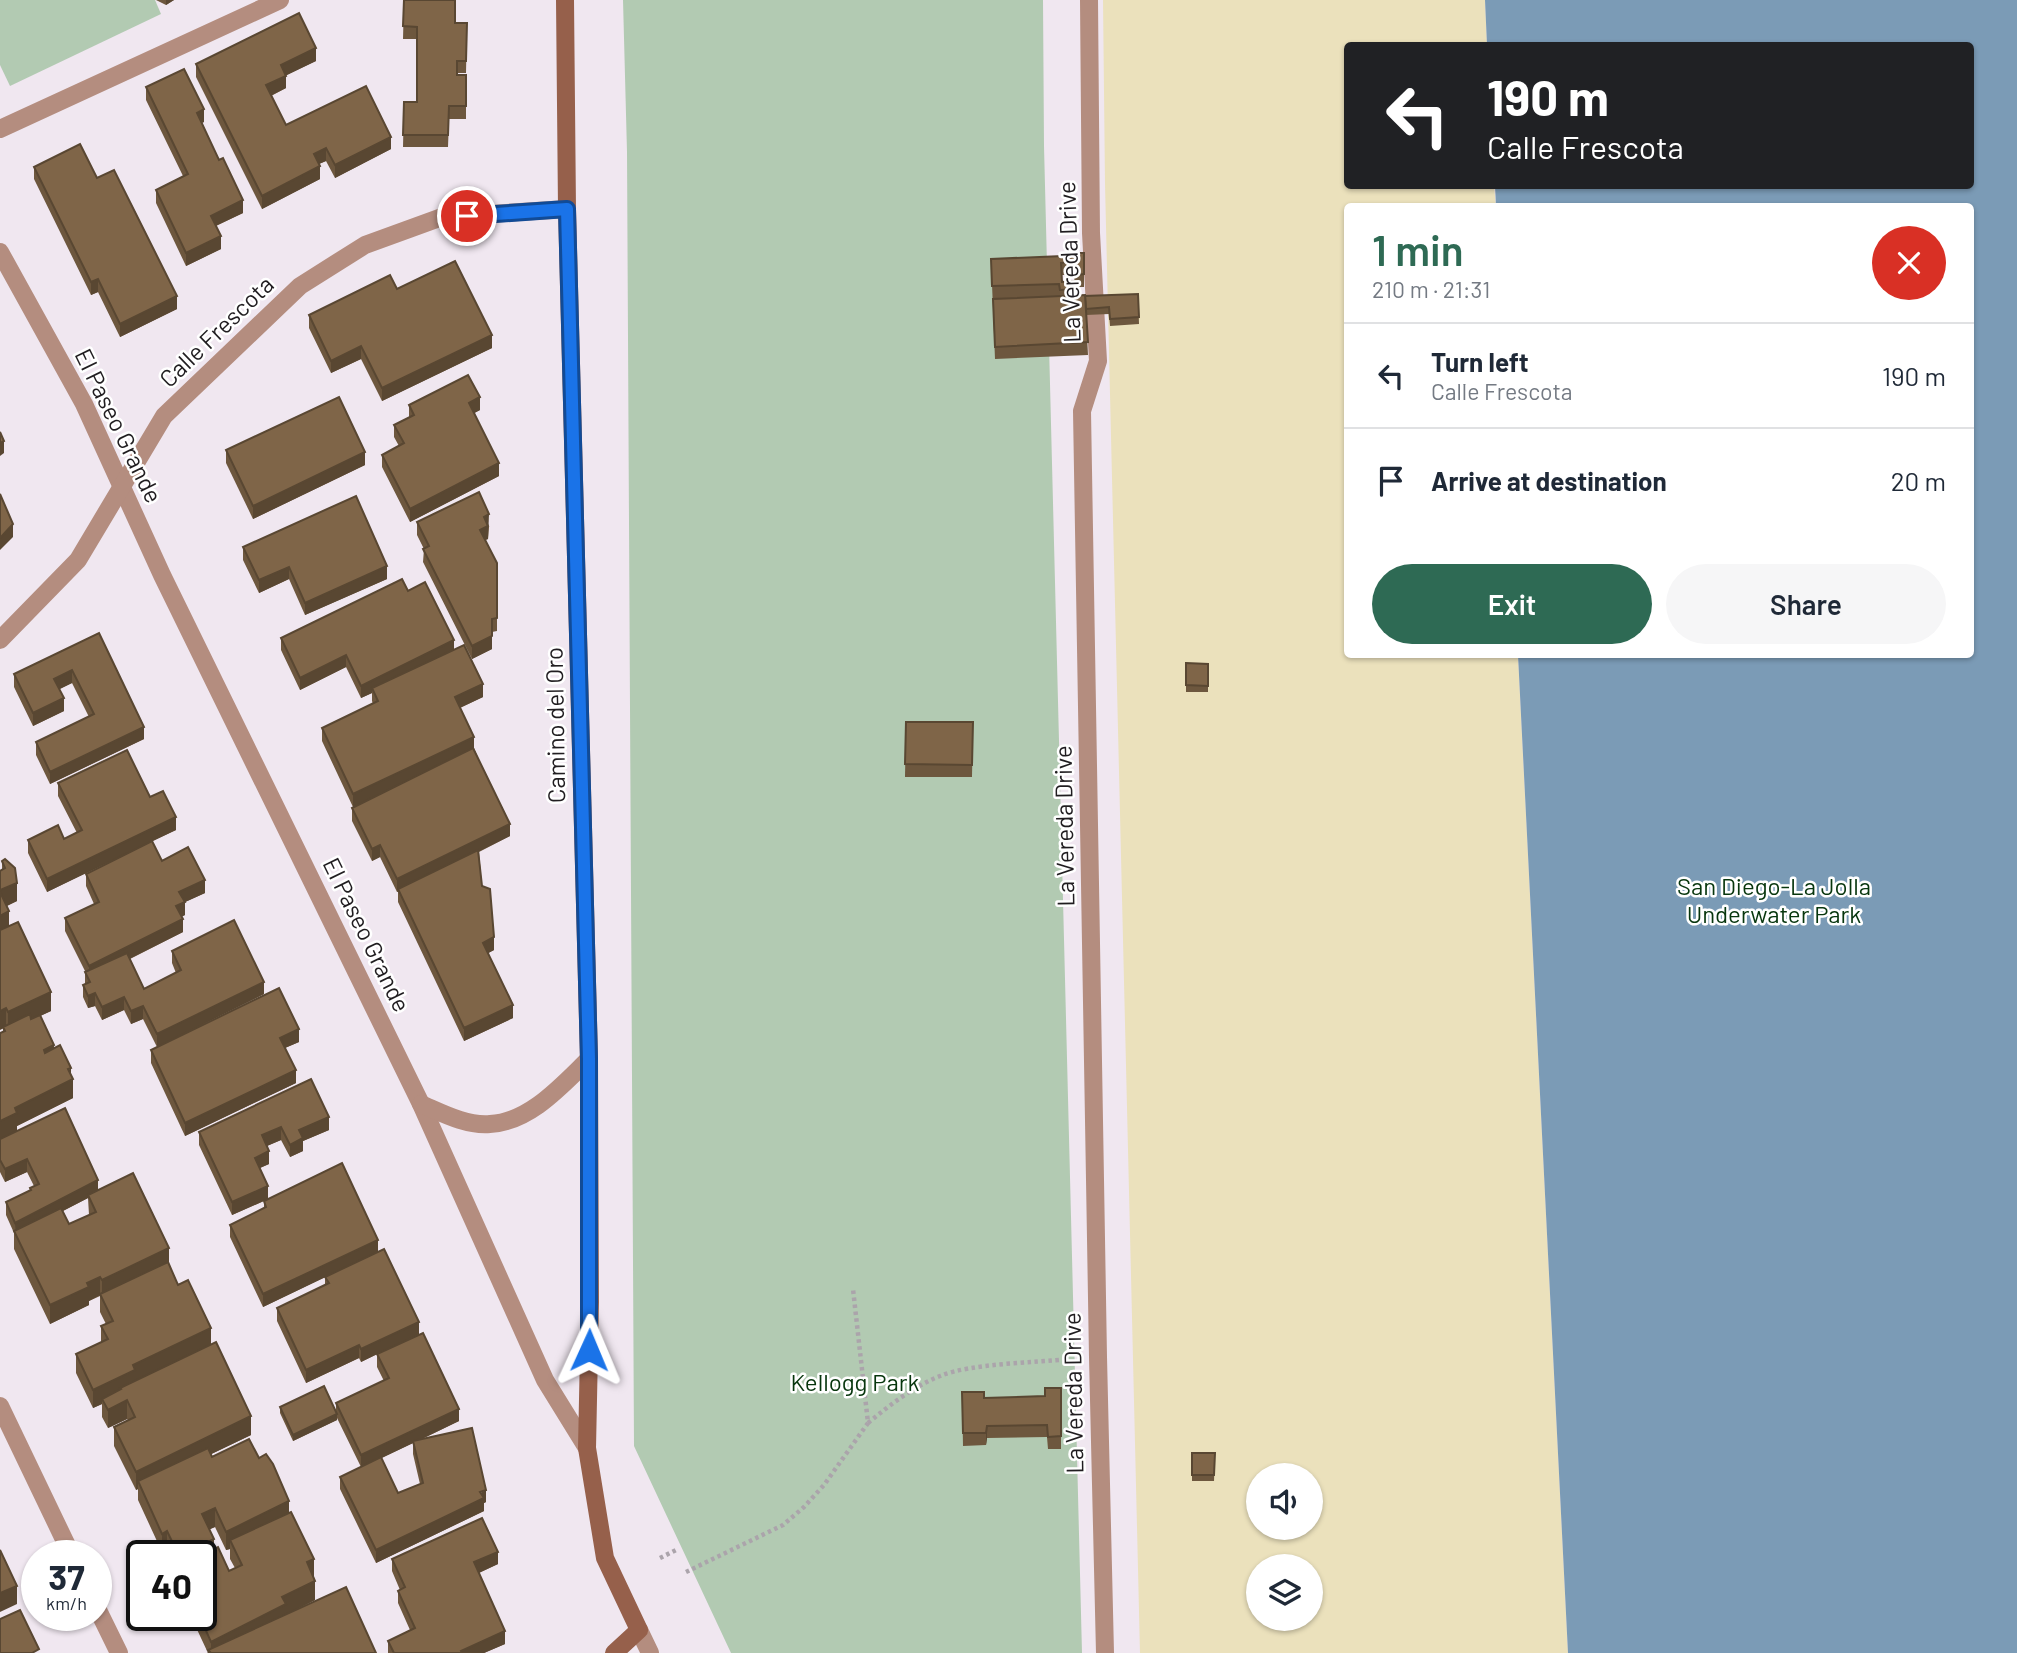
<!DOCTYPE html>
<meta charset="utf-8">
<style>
body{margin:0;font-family:Barlow,sans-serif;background:#f6f6f7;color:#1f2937;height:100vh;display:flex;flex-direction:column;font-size:26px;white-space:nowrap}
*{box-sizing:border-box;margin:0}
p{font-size:23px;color:#747a83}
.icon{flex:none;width:38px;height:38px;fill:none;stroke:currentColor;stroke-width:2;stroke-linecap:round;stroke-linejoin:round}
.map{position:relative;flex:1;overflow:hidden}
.panel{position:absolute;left:1344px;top:203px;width:630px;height:455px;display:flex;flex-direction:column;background:#fff;border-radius:7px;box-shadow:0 2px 5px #0004}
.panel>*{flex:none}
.hud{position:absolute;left:1344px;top:42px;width:630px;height:147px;border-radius:7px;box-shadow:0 2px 5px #0004;background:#202124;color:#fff;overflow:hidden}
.fabs{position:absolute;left:1246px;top:1463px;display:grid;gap:14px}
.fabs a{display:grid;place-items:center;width:77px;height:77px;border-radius:50%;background:#fff;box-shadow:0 2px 5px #0004;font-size:35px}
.speed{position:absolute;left:21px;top:1540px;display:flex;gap:14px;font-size:35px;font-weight:700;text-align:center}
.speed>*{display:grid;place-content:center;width:91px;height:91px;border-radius:50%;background:#fff;box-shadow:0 2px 5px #0004;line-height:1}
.speed small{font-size:18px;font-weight:400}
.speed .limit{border:4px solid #111;border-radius:10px;background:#fff;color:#111}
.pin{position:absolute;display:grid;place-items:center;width:60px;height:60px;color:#fff;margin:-30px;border:4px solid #fff;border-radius:50%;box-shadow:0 2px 7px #0007}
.me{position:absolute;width:77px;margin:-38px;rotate:1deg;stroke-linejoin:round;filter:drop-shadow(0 0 5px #0008)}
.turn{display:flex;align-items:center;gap:24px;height:147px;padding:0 28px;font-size:32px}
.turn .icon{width:91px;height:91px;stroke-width:2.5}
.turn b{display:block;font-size:49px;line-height:60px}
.round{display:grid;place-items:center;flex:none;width:74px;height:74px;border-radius:37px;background:#f6f6f7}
.headline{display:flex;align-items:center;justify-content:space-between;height:119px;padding:0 28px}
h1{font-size:42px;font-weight:600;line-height:52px;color:#2e6a54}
.button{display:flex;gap:14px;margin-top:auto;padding:14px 28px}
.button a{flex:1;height:80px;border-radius:42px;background:#2e6a54;color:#fff;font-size:28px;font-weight:600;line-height:80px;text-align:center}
.button a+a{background:#f6f6f7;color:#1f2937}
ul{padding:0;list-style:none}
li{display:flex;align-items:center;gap:21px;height:105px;padding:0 28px;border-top:2px solid #e0e1e3}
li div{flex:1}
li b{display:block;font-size:26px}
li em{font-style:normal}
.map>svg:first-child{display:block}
.green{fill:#b2cab2}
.sand{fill:#ebe1bc;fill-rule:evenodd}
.water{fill:#7b9bb6}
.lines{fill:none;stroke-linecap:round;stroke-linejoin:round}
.path{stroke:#aba4ab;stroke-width:4.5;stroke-dasharray:3.5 3.5;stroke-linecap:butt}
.lane{stroke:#b48d7f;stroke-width:18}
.street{stroke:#b48d7f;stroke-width:18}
.secondary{stroke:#96604b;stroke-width:18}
.wall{fill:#6d573e;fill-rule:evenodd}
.shaded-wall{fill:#594732}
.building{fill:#7f6548;stroke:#594732;stroke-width:2}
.route-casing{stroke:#114b97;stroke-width:18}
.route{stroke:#1a73e8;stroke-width:12}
.labels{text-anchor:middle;stroke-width:5;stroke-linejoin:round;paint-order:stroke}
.street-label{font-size:24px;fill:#201d20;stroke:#fff}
.park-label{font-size:24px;fill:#07360d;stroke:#fff}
</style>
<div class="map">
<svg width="2017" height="1653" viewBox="0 0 2017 1653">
<rect width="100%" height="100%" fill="#f0e7f0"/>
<g class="green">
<path d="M0,0H155L161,14L10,86L0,65Z"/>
<path d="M623,0H1043L1044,146L1082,1653H731L634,1446L627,152Z"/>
</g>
<path class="sand" d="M1103,0H1485L1487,45L1348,46V186H1494L1496,206H1348V654L1518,655L1568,1653H1140L1105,184ZM1258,1475H1311V1528H1258ZM1258,1566H1311V1619H1258Z"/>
<path class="water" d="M1485,0H2017V1653H1568L1518,655L1970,654V206H1496L1495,186H1970V46L1487,45Z"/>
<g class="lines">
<g class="path">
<path d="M868,1423C891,1404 913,1387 940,1376C972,1363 1034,1363 1069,1359"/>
<path d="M660,1558L676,1550"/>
<path d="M686,1572L783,1525L804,1507L824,1485L868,1423L853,1289"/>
</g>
<path class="lane" d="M0,129L280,0"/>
<g class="street">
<path d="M1089,0L1091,233L1098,361L1082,411L1098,1357L1105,1653"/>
<path d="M0,252L84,404L162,575L421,1104L545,1380L587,1448"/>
<path d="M0,640L78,560L164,416L300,286L365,245L442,217L567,209"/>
<path d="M421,1104C442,1113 466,1126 490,1124C530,1122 562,1085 589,1059"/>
<path d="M0,1406L72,1556"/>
<path d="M96,1606L119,1653"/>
<path d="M639,1630L650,1653"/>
</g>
<path class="secondary" d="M565,0L567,209L589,1059L590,1302L587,1448L605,1558L639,1630L614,1653"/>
</g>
<g class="wall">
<path d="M156,0H174L166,5Z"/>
<path d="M404,0L455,23H467L466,73H457V75H466V119H449L448,147H403L404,102H417V39H403Z"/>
<path d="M316,61L286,75V88L271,96L286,125L391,149L335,178L326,161L319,164L320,179L262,209L196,77V64Z"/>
<path d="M146,87L204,122L201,123L243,213L216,226L221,249L186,266L156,203V190L183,176L146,100Z"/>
<path d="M34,167L97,178L177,309L120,337L98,292L91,295L34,179Z"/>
<path d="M1084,253V287H1075L1074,275H1062V282L1074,281L1075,296L1138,294L1139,324L1110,326L1109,314L1086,315L1088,355L995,359L991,259L1063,256Z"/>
<path d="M397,289L492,348L382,401L361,359L331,373L309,328V315Z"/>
<path d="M409,405L480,410L474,413L499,476L410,522L382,467V455L399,446L394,437V425L409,417Z"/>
<path d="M226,450L365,465L253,519L226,463Z"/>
<path d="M417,522L489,527L488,539L485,540L497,563V631L492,632V649L472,659L423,562L424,549L417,535Z"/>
<path d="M243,547L387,579L305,615L289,579L259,593L243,560Z"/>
<path d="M408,591L454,650L483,697L460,708L474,748L510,836L479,852L482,886L494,950L488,953L513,1018L464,1041L398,902V892H397L380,857L372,861L352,821V808L353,807L322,741V728L373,704L372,701V693L361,698L346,667L300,690L281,650V638Z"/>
<path d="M99,633L144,739L50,784L36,755V742L89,717L72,683L59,689L64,711L33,726L14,687V674Z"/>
<path d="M1186,663L1208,664V692H1186Z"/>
<path d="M906,722H973L972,777H905Z"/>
<path d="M58,783L150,797L176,830L152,841L162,861L205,893L185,902V915L181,917L183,932L130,959L144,989L176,973L172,963V951L264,994L157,1047L143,1019L131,1024L124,1010L102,1020L95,1006L88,1008L83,997V985L85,984V971L65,931V918L94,904L86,886V874L116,858L47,892L28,853V840L64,839L77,833L58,796Z"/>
<path d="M2,861L17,901L7,906L9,926L51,1011L40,1016L54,1048L71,1074L73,1098L17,1126V1130L98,1190L169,1265L178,1285L211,1344L251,1435L211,1454L212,1457L259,1458L289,1513L314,1578L315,1600L208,1653L194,1623V1615H201V1556H170L167,1550L162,1552L138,1500V1489L136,1490L114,1446V1427L128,1420L127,1419L108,1428L102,1417V1404L93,1408L76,1373V1354L101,1342V1326L106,1324L100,1312V1296L89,1301V1305L50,1324L14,1249V1233L6,1215V1202L30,1191V1188L34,1186L27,1172L5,1182L0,1172V1033L3,1032ZM88,1198L89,1215L69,1224L63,1211ZM215,1527L226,1550L230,1549V1559L235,1568L229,1571L214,1549L209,1529Z"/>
<path d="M299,1042L285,1048L296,1083L185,1136L151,1063V1050Z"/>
<path d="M311,1079L329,1130L303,1141V1151L290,1157L281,1140L267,1146L269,1164L260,1168L268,1199L378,1252L419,1334L459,1421L420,1440L486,1502L484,1503V1511L376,1563L340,1489V1477L361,1467L337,1418V1420L293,1441L280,1413V1407L336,1412V1403L384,1381L377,1367V1354L361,1362L359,1358L306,1383L277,1321V1308L325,1285V1277L263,1307L230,1237V1225L264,1208V1201L232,1215L199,1145V1132ZM413,1443V1454L420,1484L398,1493L381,1458Z"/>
<path d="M1061,1388V1449H1048L1047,1437L987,1438L986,1445L963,1446L962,1392L984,1398L1045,1396Z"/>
<path d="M1192,1453H1215L1214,1481H1192Z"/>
<path d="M392,1559L498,1564L479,1573L505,1644L484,1653H388V1641L410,1630L398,1603V1591L400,1590L392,1571Z"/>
</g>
<g class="shaded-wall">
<path d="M166,0H174L166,5Z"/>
<path d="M316,48V61L281,78V65Z"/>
<path d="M286,76V88L266,98V85Z"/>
<path d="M204,109V122L197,125V113Z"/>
<path d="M391,137V149L335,178V165Z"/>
<path d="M326,148V161L314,166V154Z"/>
<path d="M320,166V179L262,209V196Z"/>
<path d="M243,200V213L211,228V216Z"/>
<path d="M221,236V249L186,266V253Z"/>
<path d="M98,279V292L91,295V282Z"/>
<path d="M177,296V309L120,337V324Z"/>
<path d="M492,335V348L382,401V388Z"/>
<path d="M361,346V359L331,373V361Z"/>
<path d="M480,397V410L469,416V403Z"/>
<path d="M4,441V453L0,456V443Z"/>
<path d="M365,452V465L253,519V506Z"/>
<path d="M499,463V476L410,522V509Z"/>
<path d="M489,514L488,539L480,542V530L484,517Z"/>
<path d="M13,524V537L0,550V538Z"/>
<path d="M387,566V579L305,615V603Z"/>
<path d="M289,567V579L259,593V580Z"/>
<path d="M492,636V649L472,659V646Z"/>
<path d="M454,640V653L372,688V693L361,698V686Z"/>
<path d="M346,655V667L300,690V678Z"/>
<path d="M72,670V683L54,692V679Z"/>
<path d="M483,684V697L455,710V697Z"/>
<path d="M64,698V711L33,726V713Z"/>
<path d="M144,727V739L50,784V772Z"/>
<path d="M474,737V750L353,807V794Z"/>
<path d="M176,817V830L47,892V879Z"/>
<path d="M510,824V836L399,891L398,889L397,892V879Z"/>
<path d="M380,845V857L372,861V849Z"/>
<path d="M205,880V893L183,903L185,902V915L176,919V906L179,892Z"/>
<path d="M17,883V901L0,909V890Z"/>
<path d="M9,911V930L0,934V916Z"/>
<path d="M183,919V932L89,979V966Z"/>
<path d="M494,937V950L483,956V943Z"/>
<path d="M264,982V994L157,1047V1034Z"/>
<path d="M51,992V1011L8,1031V1012Z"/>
<path d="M95,993V1006L88,1008V996Z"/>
<path d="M124,997V1010L102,1020V1007Z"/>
<path d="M513,1005V1018L464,1041V1028Z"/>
<path d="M143,1006V1019L131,1024V1011Z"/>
<path d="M6,1008V1027L0,1030V1011Z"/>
<path d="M299,1029V1042L280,1050V1038Z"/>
<path d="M54,1045V1064L44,1050Z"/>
<path d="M71,1068V1081L73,1079V1098L17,1126V1132L0,1140V1121L15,1108Z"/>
<path d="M296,1070V1083L185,1136V1123Z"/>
<path d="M329,1117V1130L303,1141V1151L290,1157V1145L299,1130Z"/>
<path d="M281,1127V1140L262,1148V1135Z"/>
<path d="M269,1151V1164L255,1170V1158Z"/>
<path d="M27,1159V1172L5,1182V1169Z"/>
<path d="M98,1180V1192L88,1195V1198L16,1235L15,1223Z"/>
<path d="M268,1186V1199L232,1215V1202Z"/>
<path d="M378,1240V1252L263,1307V1294Z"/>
<path d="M169,1248V1267L102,1299V1280Z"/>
<path d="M100,1277V1295L89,1301V1305L50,1324V1305L87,1283Z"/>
<path d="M419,1322V1334L361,1362V1349Z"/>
<path d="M211,1328V1347L121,1389L120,1388V1396L102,1399V1404L93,1408V1390L133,1365Z"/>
<path d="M359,1345V1358L306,1383V1370Z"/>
<path d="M127,1400V1419L108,1428V1410Z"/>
<path d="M459,1409V1421L361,1468V1455Z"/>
<path d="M337,1414V1420L293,1441V1435Z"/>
<path d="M251,1416V1435L141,1488L138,1481V1489L136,1490V1472Z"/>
<path d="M987,1426V1438L986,1445V1433Z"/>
<path d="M486,1490V1502L484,1503V1511L376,1563V1550Z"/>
<path d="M289,1501V1520L230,1540V1549L226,1550V1532Z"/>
<path d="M215,1508V1527L202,1533V1514Z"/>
<path d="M167,1531V1550L162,1552V1534Z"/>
<path d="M214,1539V1557L201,1556H179Z"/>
<path d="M498,1552V1564L474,1575V1562Z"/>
<path d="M314,1559V1578L307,1562Z"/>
<path d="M315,1581V1600L211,1653V1642L282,1597Z"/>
<path d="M17,1586V1604L0,1612V1593Z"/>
<path d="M505,1631V1644L484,1653H461V1651Z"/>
</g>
<g class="building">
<path d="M404,0H455V23H467L466,61H457V75H466V106H449L448,135H403L404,102H417V27L403,26Z"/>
<path d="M299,13L316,48L281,65L286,76L266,85L286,125L366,86L391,137L335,165L326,148L314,154L320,166L262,196L196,64Z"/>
<path d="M184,69L204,109L197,113L219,160L223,158L243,200L211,216L221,236L186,253L156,190L188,174L146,87Z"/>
<path d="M80,144L97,178L114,170L177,296L120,324L98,279L91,282L34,167Z"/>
<path d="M1063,253H1084V274L1075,275L1074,262L1061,263L1062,282L1074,281L1075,289L1060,290L1059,284L992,286L991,259L1063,256Z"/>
<path d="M455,261L492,335L382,388L361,346L331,361L309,315L390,275L397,289Z"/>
<path d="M1138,294L1139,317L1110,319L1109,307L1086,309L1085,296Z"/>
<path d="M1085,295L1088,342L995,347L993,299Z"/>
<path d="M468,375L480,397L469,403L499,463L410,509L382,455L404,443L394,425L414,415L409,405Z"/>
<path d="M339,397L365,452L253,506L226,450Z"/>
<path d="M0,432L4,441L0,443Z"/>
<path d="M479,492L489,514L484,517L488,526L480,530L497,563V618L492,619V636L472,646L423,549L429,546L417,522Z"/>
<path d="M0,494L13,524L0,538Z"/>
<path d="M356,496L387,566L305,603L289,567L259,580L243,547Z"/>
<path d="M402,579L408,591L425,582L454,640L361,686L346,655L300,678L281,638Z"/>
<path d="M99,633L144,727L50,772L36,742L94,714L72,670L54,679L64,698L33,713L14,674Z"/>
<path d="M464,645L483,684L455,697L474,737L353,794L322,728L378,701L372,688Z"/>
<path d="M1186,663L1208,664V686L1186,685Z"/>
<path d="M906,722H973L972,765L905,764Z"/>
<path d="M473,748L510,824L397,879L380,845L372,849L352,808Z"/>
<path d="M127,750L150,797L163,791L176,817L47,879L28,840L58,825L64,839L82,830L58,783Z"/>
<path d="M152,841L162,861L188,847L205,880L179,892L185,902L176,906L183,919L89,966L65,918L99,902L86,874Z"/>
<path d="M478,850L482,886L490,889L494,937L483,943L513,1005L464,1028L398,889Z"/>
<path d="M5,859L15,868L17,883L0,890V871L5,868L2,861Z"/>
<path d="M0,892L9,911L0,916Z"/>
<path d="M234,920L264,982L157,1034L143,1006L131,1011L124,997L102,1007L95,993L88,996L83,985L90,982L85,972L127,953L144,989L181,970L172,951Z"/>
<path d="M18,922L51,992L8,1012L6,1008L0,1011V930Z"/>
<path d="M279,988L299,1029L280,1038L296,1070L185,1123L151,1050Z"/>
<path d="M30,1014L31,1019L40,1015L54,1045L44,1050L45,1053L60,1045L71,1068L68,1069L73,1079L15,1108L17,1113L0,1121V1033L5,1031L3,1027Z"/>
<path d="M311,1079L329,1117L299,1130L303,1138L290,1145L281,1127L262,1135L269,1151L255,1158L268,1186L232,1202L199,1132Z"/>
<path d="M65,1108L98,1180L15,1223L6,1202L31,1190L30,1188L39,1184L27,1159L5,1169L0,1160V1139Z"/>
<path d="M342,1163L378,1240L263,1294L230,1225L266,1207L264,1201Z"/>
<path d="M133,1173L169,1248L102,1280L100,1277L87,1283L89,1287L50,1305L14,1231L61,1208L69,1224L96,1212L88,1195Z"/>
<path d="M384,1249L419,1322L361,1349L359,1345L306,1370L277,1308L329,1283L325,1277Z"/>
<path d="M168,1262L178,1285L188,1280L211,1328L133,1365L135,1370L93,1390L76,1354L108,1339L101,1326L113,1321L100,1294Z"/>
<path d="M423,1333L459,1409L361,1455L336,1403L389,1378L377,1354Z"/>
<path d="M216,1342L251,1416L136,1472L114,1427L135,1417L127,1400L108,1410L102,1399L121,1389L120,1388Z"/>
<path d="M324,1386L337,1414L293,1435L280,1407Z"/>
<path d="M1045,1388H1061V1436L1048,1437L1047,1425L987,1426L986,1433H963L962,1392H984V1398L1045,1396Z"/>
<path d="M472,1428L486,1490L480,1492L484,1498L376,1550L340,1477L381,1457L398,1493L423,1483L413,1441Z"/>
<path d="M249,1439L259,1458L266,1454L273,1464L289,1501L226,1532L215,1508L202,1514L214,1539L179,1556L167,1531L162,1534L138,1481L208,1448L212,1457Z"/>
<path d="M1192,1453H1215L1214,1475H1192Z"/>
<path d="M291,1512L314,1559L307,1562L315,1581L282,1597L286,1604L211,1642L199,1615H201V1556H200L218,1547L229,1571L242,1565L230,1540Z"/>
<path d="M482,1518L498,1552L474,1562L505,1631L461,1651L462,1653H394L388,1641L415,1628L398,1591L405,1587L392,1559Z"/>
<path d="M0,1550L17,1586L0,1593Z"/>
<path d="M346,1587L376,1653H208L210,1652L208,1650Z"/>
<path d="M20,1610L39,1649L32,1653H0V1619Z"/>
</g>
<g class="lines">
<g class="route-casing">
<path id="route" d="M467,216L567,209L589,1059V1350"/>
</g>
<use href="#route" class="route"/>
</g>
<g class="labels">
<g class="street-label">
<text transform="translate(1070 262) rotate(-92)" y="8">La Vereda Drive</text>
<text transform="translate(217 332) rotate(-44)" y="8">Calle Frescota</text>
<text transform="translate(118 426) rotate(64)" y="8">El Paseo Grande</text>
<text transform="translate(556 725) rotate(-91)" y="8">Camino del Oro</text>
<text transform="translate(1065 826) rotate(-91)" y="8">La Vereda Drive</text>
<text transform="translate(366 935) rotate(64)" y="8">El Paseo Grande</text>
<text transform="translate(1074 1393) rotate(-91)" y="8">La Vereda Drive</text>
</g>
<g class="park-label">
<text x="1774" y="895">San Diego-La Jolla<tspan x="1774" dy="28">Underwater Park</tspan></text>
<text x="855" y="1391">Kellogg Park</text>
</g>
</g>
</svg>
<div class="fabs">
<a><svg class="icon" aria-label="sound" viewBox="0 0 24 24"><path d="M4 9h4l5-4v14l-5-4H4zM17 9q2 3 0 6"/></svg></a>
<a><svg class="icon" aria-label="layers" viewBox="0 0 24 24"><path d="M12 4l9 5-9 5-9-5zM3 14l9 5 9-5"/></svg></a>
</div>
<div class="speed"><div>37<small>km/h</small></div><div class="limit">40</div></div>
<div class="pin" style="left:467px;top:216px;background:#d93025"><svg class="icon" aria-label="arrive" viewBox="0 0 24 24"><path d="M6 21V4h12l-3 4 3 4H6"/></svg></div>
<svg class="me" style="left:589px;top:1350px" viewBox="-20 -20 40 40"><path d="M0-17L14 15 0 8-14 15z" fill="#1a73e8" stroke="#fff" stroke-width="4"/></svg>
<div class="hud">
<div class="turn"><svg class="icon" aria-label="left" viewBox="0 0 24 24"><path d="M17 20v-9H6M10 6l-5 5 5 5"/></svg><div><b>190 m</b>Calle Frescota</div></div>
</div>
<section class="panel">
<div class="headline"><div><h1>1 min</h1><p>210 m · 21:31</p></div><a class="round" style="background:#d93025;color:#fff"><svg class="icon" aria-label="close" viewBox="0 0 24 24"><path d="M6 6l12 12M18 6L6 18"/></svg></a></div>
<ul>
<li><svg class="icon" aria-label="left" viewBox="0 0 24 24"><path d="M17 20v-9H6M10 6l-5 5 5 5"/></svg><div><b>Turn left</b><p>Calle Frescota</p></div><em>190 m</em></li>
<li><svg class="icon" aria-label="arrive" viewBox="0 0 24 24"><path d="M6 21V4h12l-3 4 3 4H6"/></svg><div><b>Arrive at destination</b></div><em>20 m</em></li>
</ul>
<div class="button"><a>Exit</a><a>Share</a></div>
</section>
</div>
